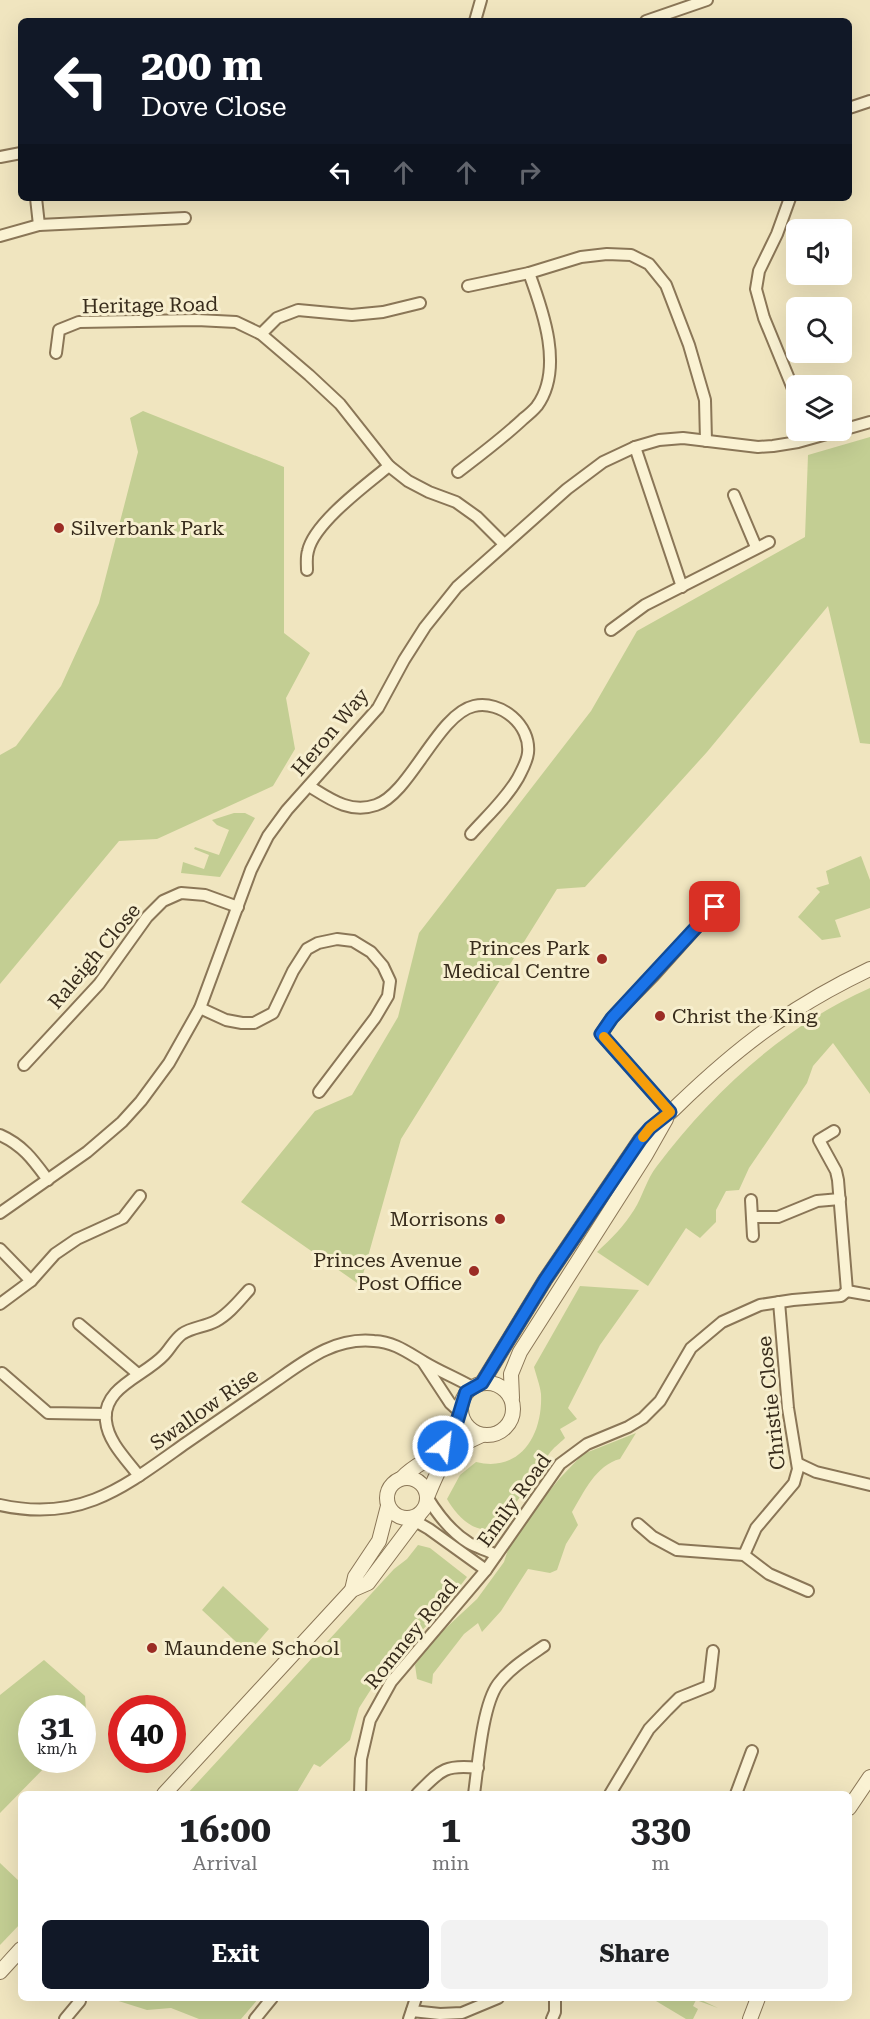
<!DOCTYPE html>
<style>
body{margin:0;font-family:"Roboto Serif",serif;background:#f2f2f2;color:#202124;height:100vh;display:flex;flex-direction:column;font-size:22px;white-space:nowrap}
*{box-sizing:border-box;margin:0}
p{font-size:20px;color:#757577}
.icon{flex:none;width:33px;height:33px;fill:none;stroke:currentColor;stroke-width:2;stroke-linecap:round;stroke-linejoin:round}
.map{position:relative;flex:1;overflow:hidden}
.side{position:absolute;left:18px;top:1791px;width:834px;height:210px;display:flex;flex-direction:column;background:#fff;border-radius:9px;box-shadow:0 6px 24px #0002}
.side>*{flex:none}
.banner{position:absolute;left:18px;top:18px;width:834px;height:183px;border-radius:9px;box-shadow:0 6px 24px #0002;background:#111827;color:#fff;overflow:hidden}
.controls{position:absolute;left:786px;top:219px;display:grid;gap:12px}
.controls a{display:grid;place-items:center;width:66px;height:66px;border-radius:9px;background:#fff;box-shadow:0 6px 24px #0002;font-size:30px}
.speed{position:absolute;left:18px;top:1695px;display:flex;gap:12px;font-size:30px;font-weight:700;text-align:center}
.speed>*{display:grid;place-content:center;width:78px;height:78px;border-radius:50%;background:#fff;box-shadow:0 6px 24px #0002;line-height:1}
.speed small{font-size:15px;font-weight:400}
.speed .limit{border:9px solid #d22;background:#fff;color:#111}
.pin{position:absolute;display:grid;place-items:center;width:51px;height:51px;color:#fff;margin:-26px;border-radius:12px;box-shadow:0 3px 9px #0006}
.me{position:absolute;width:66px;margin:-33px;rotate:29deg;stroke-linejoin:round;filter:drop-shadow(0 0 4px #0008)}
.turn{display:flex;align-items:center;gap:21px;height:126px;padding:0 24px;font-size:27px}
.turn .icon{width:78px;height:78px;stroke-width:2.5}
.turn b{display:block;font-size:42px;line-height:51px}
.lanes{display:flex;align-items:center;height:57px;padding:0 24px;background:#0003;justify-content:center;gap:30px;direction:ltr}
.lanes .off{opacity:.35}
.eta{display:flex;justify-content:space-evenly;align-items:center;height:102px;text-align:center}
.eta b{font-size:36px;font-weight:700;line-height:42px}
.cta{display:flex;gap:12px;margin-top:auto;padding:12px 24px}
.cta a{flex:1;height:69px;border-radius:9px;background:#111827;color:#fff;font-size:24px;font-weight:700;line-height:69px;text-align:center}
.cta a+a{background:#f2f2f2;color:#202124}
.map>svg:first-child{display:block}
.green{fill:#c3ce93}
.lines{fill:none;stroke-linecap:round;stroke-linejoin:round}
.minor-casing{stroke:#8a7657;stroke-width:14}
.tertiary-casing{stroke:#8a7657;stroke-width:16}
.minor{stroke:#faf2d3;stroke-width:10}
.tertiary{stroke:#faf2d3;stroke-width:14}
.route-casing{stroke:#114b97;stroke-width:15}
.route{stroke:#1a73e8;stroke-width:10}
.slow{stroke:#f59e0b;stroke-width:10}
.poi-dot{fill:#9b2c24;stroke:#f7efcf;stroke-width:2}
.labels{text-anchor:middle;stroke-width:6;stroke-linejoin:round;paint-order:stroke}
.street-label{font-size:20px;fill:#382c1c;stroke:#f7efcf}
.poi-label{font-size:20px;fill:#382c1c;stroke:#f7efcf;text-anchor:start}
</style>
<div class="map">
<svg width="870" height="2019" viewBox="0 0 870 2019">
<rect width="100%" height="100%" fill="#f0e5bf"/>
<g class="green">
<path d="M143,411L284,467V633L310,653L286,698L295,749L273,786L157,839L119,841L0,984V755L16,746L61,686L99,603L138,452L130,418Z"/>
<path d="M870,437V744L860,743L828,606L707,752L585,887L557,889L401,1139L360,1285L241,1202L315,1111L352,1095L398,1017L419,933L591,711L637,631L805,537L808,455Z"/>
<path d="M234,813H245L255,818L220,877L181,873L183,862L204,869L209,855L194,849L195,847L219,855L229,830L217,825L212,820Z"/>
<path d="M861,856L870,880V908L835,920L841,937L822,940L798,917L820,892L816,888L829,884L826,871Z"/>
<path d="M870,988V1094L833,1043L813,1066L807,1083L749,1168L739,1190L726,1191L716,1210V1222L700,1238L686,1228L648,1286L597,1252C611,1239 624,1226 634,1210C643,1196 646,1180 657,1166C713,1092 784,1026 870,988Z"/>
<path d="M580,1286L639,1290L600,1345L568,1408L577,1419L560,1429L565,1438C560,1443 553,1448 549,1454C537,1469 505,1527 489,1529C471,1532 455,1513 447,1499L460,1475L476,1462C521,1473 543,1434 541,1394C540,1385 536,1375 534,1367Z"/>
<path d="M636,1433L620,1459C596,1465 584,1492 572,1512L578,1525L566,1544L557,1570L550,1573L528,1569L501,1611L482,1632L478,1623L464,1634L433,1674L432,1684L417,1679L415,1665L433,1640L477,1599L504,1562L512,1537L560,1478L583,1454Z"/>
<path d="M418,1545L430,1548L467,1577L440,1612L384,1669L359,1708L350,1740L320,1767L314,1764L296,1794H187L394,1569L407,1559Z"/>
<path d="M223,1586L269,1629L248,1653L202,1610Z"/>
<path d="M44,1660L85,1696L87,1724L83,1728L82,1708H32V1760H52L0,1813V1695Z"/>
<path d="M0,1863L21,1883V1923L0,1945Z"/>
<path d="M109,1998H259L241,2019H199L171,2008L147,2010Z"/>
<path d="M651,1998H697L718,2008L696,2000L693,2006L698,2009L693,2019H686Z"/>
</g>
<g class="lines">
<g class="minor-casing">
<g id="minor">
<path d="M475,21L481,0"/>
<path d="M646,21L707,0"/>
<path d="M849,108L870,101"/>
<path d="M0,157L21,153"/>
<path d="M36,198L39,225"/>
<path d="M790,198L777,234L759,271L756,289L764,318L796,396"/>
<path d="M0,236L39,225L185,218"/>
<path d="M468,286L529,273L581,257L607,254L631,255L649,264L666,285L689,345L705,400L706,441"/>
<path d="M261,334L277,318L298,310L352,315L383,312L420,303"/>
<path d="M56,353L59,330L79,322L197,320L236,322L261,334L309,375L340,404L389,466L408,481L429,492L456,502L477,517L504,544"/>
<path d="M842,430L870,422"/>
<path d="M635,447L682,587"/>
<path d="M458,472C480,455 503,438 523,419C528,415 533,411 537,406C564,369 543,311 529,273"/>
<path d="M734,495L756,547"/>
<path d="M307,570C307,564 306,557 308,551C314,523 367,484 389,466"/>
<path d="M611,630L645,605L769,542"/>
<path d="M309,786C330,799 350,814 376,805C410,794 438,714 474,706C501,700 531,725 528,753C527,762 522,770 518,778C506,799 487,816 471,834"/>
<path d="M200,1008L226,1020L242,1023H254L273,1013L293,971L307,949L318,943L337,939L353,941L371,952L383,966L390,981L388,996L375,1018L319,1092"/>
<path d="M24,1065L99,984L147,917L163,901L181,893L205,895L238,907"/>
<path d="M670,1112L601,1034L612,1018L654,975L731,889"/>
<path d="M834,1131L819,1140L836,1171L838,1180L847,1291"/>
<path d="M0,1135C23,1145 34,1161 48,1180"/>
<path d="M751,1200L753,1236"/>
<path d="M0,1213L87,1152L122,1122L141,1101L169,1063L200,1008L251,870L268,836L287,810L378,708L404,660L425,627L457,587L567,489L603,462L635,447L659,440L683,438L758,447L773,446L798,442L841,430"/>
<path d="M752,1217H778L817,1201L840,1199"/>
<path d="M0,1249L31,1281"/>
<path d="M0,1304L31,1281L55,1254L77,1239L123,1218L140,1196"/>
<path d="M79,1324L138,1374"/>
<path d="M423,1362L450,1403L461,1413"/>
<path d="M2,1373L48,1413L106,1414"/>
<path d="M799,1464L816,1472L870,1485"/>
<path d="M139,1476C127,1460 108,1442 106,1421C102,1387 145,1376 164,1355C170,1349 174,1340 182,1334C192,1327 205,1327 216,1321C229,1314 239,1301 249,1290"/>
<path d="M427,1497C438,1515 451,1532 469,1543C478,1548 487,1550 496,1555"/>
<path d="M0,1505C81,1523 124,1487 186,1443C216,1422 246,1402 276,1381C306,1360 335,1337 374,1341C394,1342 407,1352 424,1362C439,1371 456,1378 472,1387"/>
<path d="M410,1518L429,1529L486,1570"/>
<path d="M638,1524L653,1537L677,1550L744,1555L769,1574L808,1591"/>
<path d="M744,1555L756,1528L794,1483L798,1469L788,1408L779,1302"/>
<path d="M360,1794L361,1759L370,1720L391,1682L486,1570L560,1464L587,1444L628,1427L643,1418L660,1401L691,1348L722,1322L760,1305L793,1300L841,1296L847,1291L870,1295"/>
<path d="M417,1794C440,1771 444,1764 478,1768"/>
<path d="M474,1794C478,1766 482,1706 498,1684C510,1668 528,1657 544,1646"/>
<path d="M610,1794L649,1729L667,1710L679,1698L709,1686L713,1651"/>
<path d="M736,1794L752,1751"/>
<path d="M412,2011L440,2014L462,2013L498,1998"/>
<path d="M65,2019L80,2001"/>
<path d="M255,2019L272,1998"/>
<path d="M409,2019L416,1998"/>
<path d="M552,2019L555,2012V1998"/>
</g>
</g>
<g class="tertiary-casing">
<g id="tertiary">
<circle cx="487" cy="1409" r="26"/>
<path d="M482,1383L545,1280L640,1140C651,1127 665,1118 677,1106C739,1046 792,1006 870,969"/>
<path d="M512,1398L511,1374L520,1352L645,1156L666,1119"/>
<circle cx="407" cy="1498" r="20"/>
<path d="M402,1478C411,1468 422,1463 433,1456C448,1444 453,1428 461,1413"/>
<path d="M427,1497C442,1462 445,1451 482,1435"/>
<path d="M352,1590L355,1577L379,1541L388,1506"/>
<path d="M164,1794L352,1590L368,1583L419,1515"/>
<path d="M849,1808L870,1777"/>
<path d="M0,1972L21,1949"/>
<path d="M750,2019L758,1998"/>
</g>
</g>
<use href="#minor" class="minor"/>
<use href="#tertiary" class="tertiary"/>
</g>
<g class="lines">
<g class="route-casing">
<path id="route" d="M443,1446L456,1425L466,1392L482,1383L545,1280L640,1140L650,1128L670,1112L601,1034L612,1018L715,907"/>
</g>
<use href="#route" class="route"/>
<path class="slow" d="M604,1037L670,1112L650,1128L643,1137"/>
</g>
<g class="poi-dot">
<circle cx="59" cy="528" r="6"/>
<circle cx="602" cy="959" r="6"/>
<circle cx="660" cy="1016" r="6"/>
<circle cx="500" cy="1219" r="6"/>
<circle cx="474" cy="1271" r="6"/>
<circle cx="152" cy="1648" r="6"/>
</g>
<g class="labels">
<g class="street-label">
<text transform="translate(150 305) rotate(-1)" y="7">Heritage Road</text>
<text transform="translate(330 732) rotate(-50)" y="7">Heron Way</text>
<text transform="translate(94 956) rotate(-50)" y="7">Raleigh Close</text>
<text transform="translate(771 1403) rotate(-96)" y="7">Christie Close</text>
<text transform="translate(204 1409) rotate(-35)" y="7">Swallow Rise</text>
<text transform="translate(514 1500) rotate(-54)" y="7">Emily Road</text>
<text transform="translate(411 1634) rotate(-51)" y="7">Romney Road</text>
</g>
<g class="poi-label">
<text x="71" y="535">Silverbank Park</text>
<text x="590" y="955" text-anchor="end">Princes Park<tspan x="590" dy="23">Medical Centre</tspan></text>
<text x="672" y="1023">Christ the King</text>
<text x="488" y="1226" text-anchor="end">Morrisons</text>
<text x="462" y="1267" text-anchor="end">Princes Avenue<tspan x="462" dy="23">Post Office</tspan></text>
<text x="164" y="1655">Maundene School</text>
</g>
</g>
</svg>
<div class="controls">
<a><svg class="icon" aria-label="sound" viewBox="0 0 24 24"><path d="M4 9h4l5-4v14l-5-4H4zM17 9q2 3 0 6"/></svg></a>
<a><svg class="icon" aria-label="search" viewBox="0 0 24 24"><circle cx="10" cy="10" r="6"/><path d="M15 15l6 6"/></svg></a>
<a><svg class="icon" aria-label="layers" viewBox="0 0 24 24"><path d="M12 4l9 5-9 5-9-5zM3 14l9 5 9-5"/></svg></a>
</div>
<div class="speed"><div>31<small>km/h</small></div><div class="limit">40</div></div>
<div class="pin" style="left:715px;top:907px;background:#d93025"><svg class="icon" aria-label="arrive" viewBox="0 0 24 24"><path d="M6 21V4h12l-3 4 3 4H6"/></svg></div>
<svg class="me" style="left:443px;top:1446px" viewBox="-20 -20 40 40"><circle r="17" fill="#1a73e8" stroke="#fff" stroke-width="3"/><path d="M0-11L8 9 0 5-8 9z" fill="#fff"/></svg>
<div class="banner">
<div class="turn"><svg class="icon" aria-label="left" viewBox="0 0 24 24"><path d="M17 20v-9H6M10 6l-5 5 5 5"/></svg><div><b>200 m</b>Dove Close</div></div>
<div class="lanes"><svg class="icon" aria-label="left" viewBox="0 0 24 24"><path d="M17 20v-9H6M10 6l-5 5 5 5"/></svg><svg class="icon off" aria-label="ahead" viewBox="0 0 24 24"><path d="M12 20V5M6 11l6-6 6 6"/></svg><svg class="icon off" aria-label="ahead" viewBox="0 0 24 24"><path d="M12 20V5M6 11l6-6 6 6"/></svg><svg class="icon off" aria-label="right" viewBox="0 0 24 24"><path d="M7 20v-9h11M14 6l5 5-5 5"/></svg></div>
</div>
<section class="side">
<div class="eta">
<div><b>16:00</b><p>Arrival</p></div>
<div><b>1</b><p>min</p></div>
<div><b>330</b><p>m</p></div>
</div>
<div class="cta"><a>Exit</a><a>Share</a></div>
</section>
</div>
